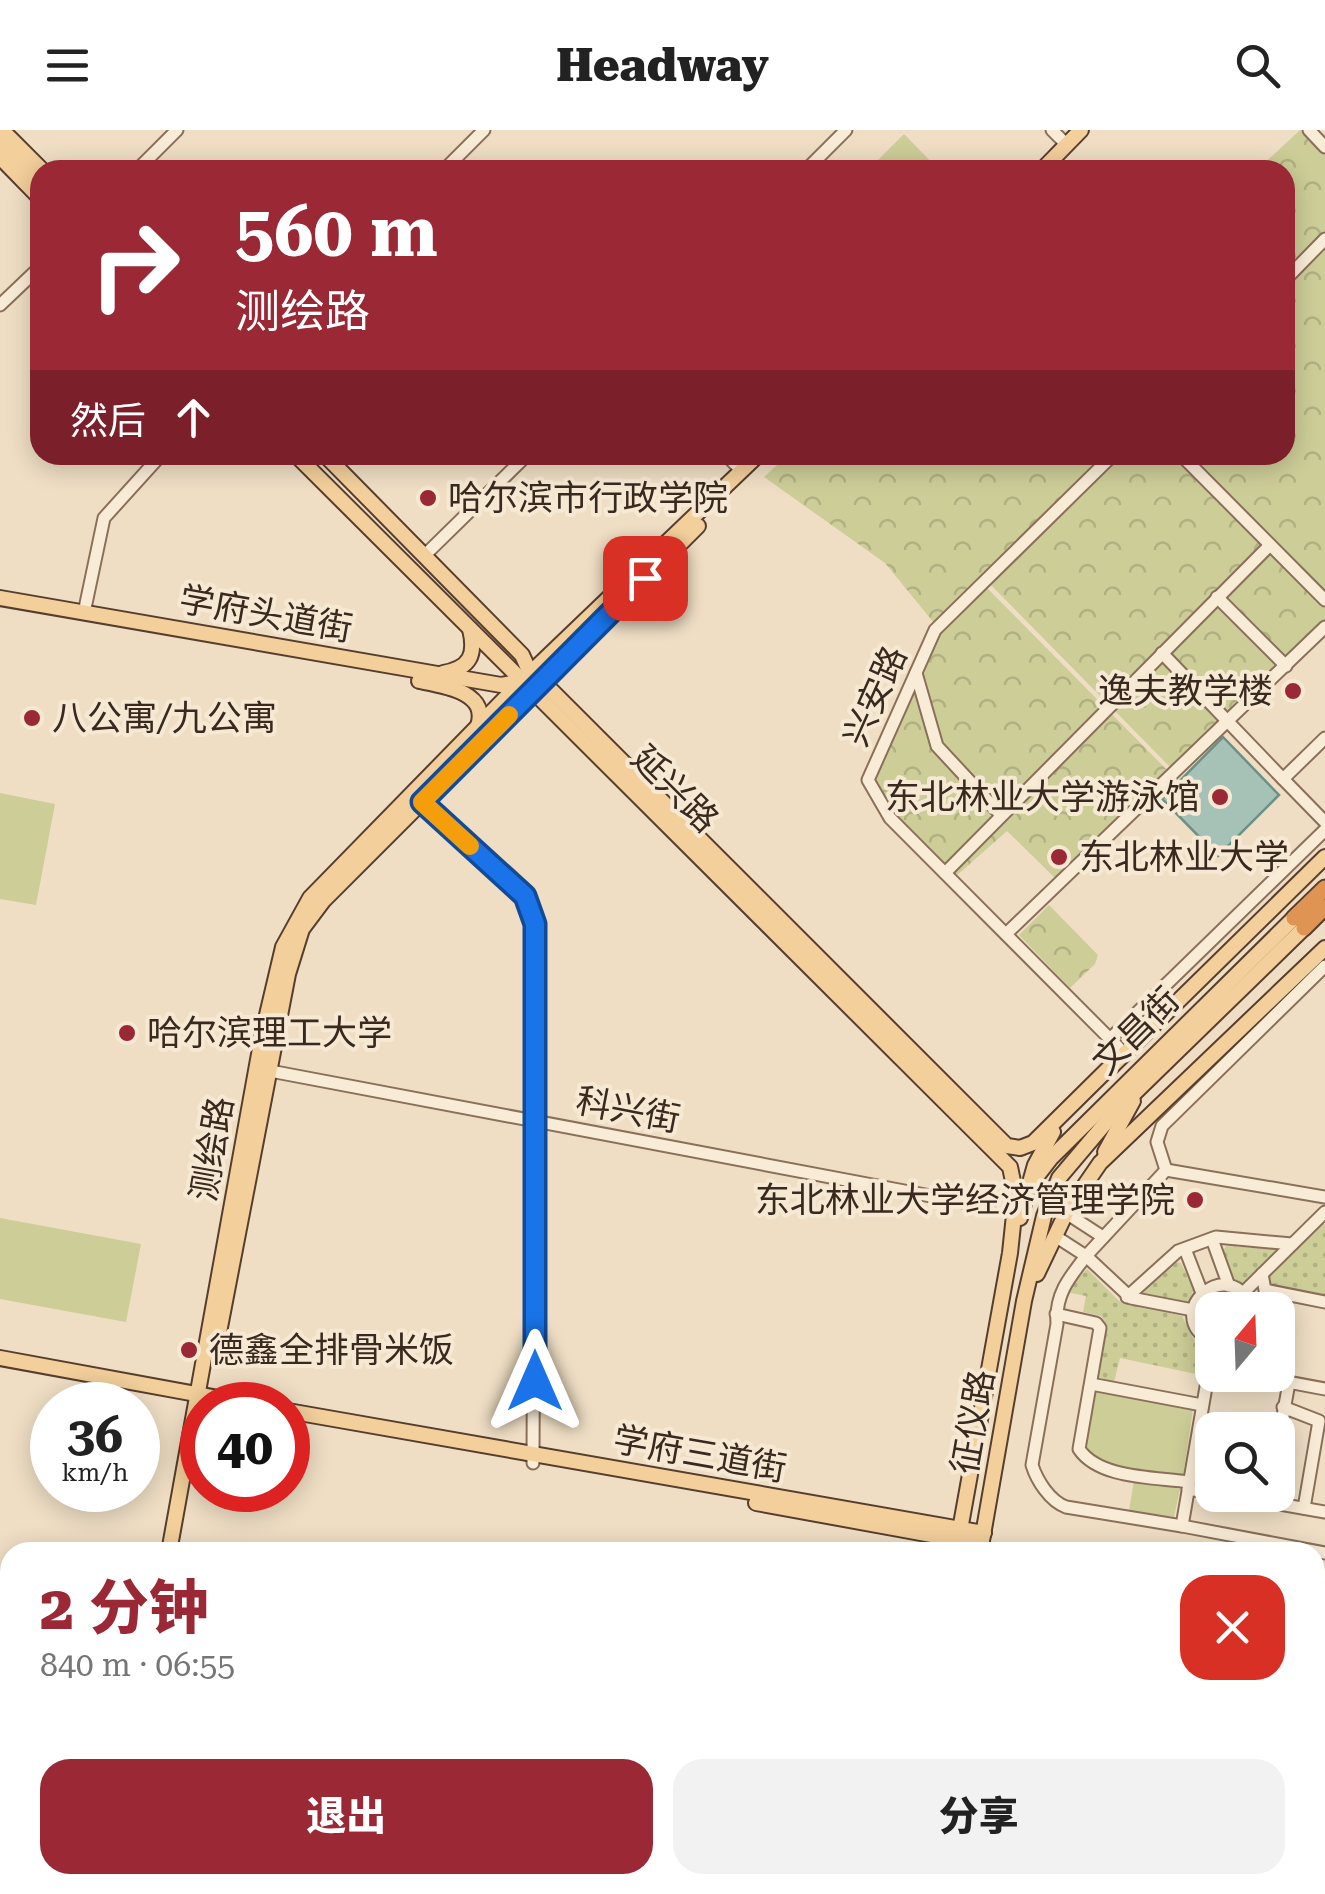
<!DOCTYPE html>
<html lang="zh">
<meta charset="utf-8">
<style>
body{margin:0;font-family:"Roboto Serif","Noto Sans SC",serif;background:#f2f2f2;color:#222;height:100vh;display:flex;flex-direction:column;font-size:38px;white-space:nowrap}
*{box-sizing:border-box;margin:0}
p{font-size:32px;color:#767676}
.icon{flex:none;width:55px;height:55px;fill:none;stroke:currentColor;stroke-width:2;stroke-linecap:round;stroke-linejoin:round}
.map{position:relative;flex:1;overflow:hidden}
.details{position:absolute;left:0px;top:1412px;width:1325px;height:352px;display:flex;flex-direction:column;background:#fff;border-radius:30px 30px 0 0;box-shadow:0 5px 25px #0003}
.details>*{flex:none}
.top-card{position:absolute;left:30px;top:30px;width:1265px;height:305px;border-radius:30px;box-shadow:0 5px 25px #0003;background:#9a2935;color:#fff;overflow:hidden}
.needle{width:65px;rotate:19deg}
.buttons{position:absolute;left:1195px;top:1162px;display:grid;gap:20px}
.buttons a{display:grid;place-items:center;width:100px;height:100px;border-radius:20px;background:#fff;box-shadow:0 5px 25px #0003;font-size:50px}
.speed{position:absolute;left:30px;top:1252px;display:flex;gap:20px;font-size:50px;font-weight:700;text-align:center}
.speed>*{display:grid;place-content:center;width:130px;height:130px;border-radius:50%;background:#fff;box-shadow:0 5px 25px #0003;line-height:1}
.speed small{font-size:25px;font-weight:400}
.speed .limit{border:15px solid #d22;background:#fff;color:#111}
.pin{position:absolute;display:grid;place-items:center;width:85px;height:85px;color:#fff;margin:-42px;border-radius:20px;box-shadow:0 5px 15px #0006}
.me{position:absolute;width:110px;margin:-55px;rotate:0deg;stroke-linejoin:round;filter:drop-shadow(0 0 8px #0008)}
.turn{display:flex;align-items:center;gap:35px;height:210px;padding:0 40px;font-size:45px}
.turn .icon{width:130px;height:130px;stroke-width:2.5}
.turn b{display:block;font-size:70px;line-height:85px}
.then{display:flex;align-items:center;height:95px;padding:0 40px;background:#0003;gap:20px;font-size:38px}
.round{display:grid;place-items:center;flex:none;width:105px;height:105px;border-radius:30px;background:#f2f2f2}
.headline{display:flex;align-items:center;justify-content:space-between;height:170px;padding:0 40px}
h1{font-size:60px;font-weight:800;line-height:75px;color:#9a2935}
.cta{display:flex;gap:20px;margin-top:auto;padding:20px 40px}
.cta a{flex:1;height:115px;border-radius:30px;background:#9a2935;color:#fff;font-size:40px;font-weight:800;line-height:115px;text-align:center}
.cta a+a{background:#f2f2f2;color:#222}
header{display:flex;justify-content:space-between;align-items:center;height:130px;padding:0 40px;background:#fff;font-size:45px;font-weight:800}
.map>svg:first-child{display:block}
.grass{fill:url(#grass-dots)}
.forest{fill:url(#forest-crowns)}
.green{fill:#cccd97}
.water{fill:#a6c2b7;stroke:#6c9084;stroke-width:2.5}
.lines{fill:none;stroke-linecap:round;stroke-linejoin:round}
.minor-casing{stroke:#8a6f5a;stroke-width:15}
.major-casing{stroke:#573d2e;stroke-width:18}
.highway-casing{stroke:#573d2e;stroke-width:19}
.minor{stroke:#f9ecd7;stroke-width:11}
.major{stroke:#f2cf9b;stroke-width:14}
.highway{stroke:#df9454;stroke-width:15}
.route-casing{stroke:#114b97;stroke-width:25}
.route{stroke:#1a73e8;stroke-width:18}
.slow{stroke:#f59e0b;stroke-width:18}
.poi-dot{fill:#9a2935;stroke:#f6e9d4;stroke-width:4}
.labels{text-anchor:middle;stroke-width:8;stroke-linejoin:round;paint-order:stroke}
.poi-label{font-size:35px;fill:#39291e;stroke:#f6e9d4;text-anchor:start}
.street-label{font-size:35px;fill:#39291e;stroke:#f6e9d4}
</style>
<header><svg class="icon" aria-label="menu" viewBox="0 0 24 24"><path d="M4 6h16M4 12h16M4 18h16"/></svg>Headway<svg class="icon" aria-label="search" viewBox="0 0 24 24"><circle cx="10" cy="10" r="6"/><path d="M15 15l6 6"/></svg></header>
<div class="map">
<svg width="1325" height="1764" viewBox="0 0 1325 1764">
<defs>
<pattern id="grass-dots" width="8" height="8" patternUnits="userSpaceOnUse" patternTransform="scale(2.5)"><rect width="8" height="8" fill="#cccd97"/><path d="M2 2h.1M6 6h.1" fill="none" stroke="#b0b082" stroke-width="1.8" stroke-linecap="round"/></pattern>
<pattern id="forest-crowns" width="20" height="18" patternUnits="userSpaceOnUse" patternTransform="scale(2.5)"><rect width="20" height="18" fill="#cccd97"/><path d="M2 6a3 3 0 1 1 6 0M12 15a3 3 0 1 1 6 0" fill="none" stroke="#b0b082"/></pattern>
</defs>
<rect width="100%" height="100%" fill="#efdec4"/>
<g class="grass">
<path d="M1322,1094H1325V1170L1271,1160L1267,1149Z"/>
<path d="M1226,1116L1277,1119L1242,1154L1230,1150L1221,1123Z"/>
<path d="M1177,1132L1181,1133L1194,1160L1187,1172L1142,1163Z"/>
<path d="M1087,1139L1119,1171L1182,1186L1193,1208L1202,1216L1196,1244L1120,1228L1114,1252L1098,1247L1107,1196L1101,1186L1083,1182L1086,1166L1065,1162Z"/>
</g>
<g class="forest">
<path d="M1300,0L1325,24V104L1285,145V40H1257Z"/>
<path d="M1325,115V466L1184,325H1285V155Z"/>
<path d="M788,325H1107L934,493L885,433L764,347Z"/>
<path d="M1117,325H1176L1325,474V492L1174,641L988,452Z"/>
<path d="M985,456L1170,643L1057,750L1007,701L955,747L893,686L871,650L940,503Z"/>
<path d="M1049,775L1098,825L1095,834L1070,858L1019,805Z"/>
</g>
<g class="green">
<path d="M904,4L939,40H878L873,35Z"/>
<path d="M0,663L55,674L36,775L0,769Z"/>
<path d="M0,1088L141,1114L126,1192L0,1169Z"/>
<path d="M1094,1262L1193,1279L1183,1347L1097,1332L1083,1318Z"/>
<path d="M1134,1350L1180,1359L1174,1387L1129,1381Z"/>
</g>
<path class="water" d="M1223,607L1279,665L1218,726L1162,669Z"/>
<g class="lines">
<g class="minor-casing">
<g id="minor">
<path d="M1052,0L1067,15"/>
<path d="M1309,0L1325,17"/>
<path d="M137,40L177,0"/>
<path d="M444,40L484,0"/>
<path d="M806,40L846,0"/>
<path d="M1285,150L1325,109"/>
<path d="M0,175L40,137"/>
<path d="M726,325L742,341"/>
<path d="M1113,325L935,500L868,650L890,688L1124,923"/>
<path d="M1181,325L1325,470"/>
<path d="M425,425L527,325"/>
<path d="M1217,467L1286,536"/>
<path d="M84,483L104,388L161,325"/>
<path d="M1162,523L1283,649"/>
<path d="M916,543L937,616L1001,685"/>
<path d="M1325,608L1283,649L1325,692"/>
<path d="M417,668L525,766L535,793L533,1333"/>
<path d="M945,743L1270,415"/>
<path d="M1006,804L1325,497"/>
<path d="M1110,909L1325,700"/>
<path d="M265,940L989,1077"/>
<path d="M1166,1040L1157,1012L1162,996L1325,836"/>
<path d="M1066,1083L1103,1107"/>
<path d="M1055,1106L1086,1126C1068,1149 1055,1165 1057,1194L1032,1335C1037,1351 1050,1371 1066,1377L1182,1396"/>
<path d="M1212,1109L1229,1156"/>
<path d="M1185,1119L1202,1163"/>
<path d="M1262,1144L1265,1160L1325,1172"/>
<path d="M1243,1163L1325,1082"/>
<path d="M1127,1167L1178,1121L1216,1107L1292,1114"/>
<path d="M1193,1180L1131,1168L1086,1126L1166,1040L1325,1067"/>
<path d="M1056,1184L1096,1193L1100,1198L1079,1319C1099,1349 1155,1347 1189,1352"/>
<path d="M1212,1212C1158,1183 1232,1120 1252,1180"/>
<path d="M1212,1222L1182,1396L1325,1423"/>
<path d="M1250,1245L1325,1259"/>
<path d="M1091,1254L1202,1275"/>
<path d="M1283,1277L1319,1291L1304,1378"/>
<path d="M1278,1313L1289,1253"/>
<path d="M1188,1359L1212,1363"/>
<path d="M1228,1365L1325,1382"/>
<path d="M0,1480L10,1481"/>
<path d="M0,1583L10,1585"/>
</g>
</g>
<g class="major-casing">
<g id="major">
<path d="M2,0L42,40"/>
<path d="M0,13L40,54"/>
<path d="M0,27L40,68"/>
<path d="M1042,40L1081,0"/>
<path d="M296,325L1010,1037L1016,1066L1010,1123L956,1422"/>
<path d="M325,325L522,525L527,536L1007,1016L1020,1018L1033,1013L1115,932"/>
<path d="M0,468L501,555L522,551"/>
<path d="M443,543C471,538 476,524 470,499"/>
<path d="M419,551C445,556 489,562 478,596"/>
<path d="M1111,937L1325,727"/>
<path d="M1105,1022L1133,971"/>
<path d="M1034,1050L1051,1028L1294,788"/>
<path d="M1020,1088L1035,1035L1053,1002"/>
<path d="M1037,1144L1067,1081L1100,1033L1325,818"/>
<path d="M216,1218L288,844L302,799L323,771L698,396"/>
<path d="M0,1228L256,1275"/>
<path d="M288,1281L984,1403"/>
<path d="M756,1373L981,1414"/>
<path d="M169,1422L263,902L283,817L310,768L522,551L758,325"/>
<path d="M980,1422L1024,1171L1044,1086L1059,1048L1114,983L1304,798"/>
<path d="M883,1757L915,1764"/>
<path d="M107,1764L109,1755"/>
<path d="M939,1764L940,1755"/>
</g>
</g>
<g class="highway-casing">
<g id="highway">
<path d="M1294,788L1325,758"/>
<path d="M1304,798L1325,777"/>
</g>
</g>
<use href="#minor" class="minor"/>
<use href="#major" class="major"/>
<use href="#highway" class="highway"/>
</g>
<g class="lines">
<g class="route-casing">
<path id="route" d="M535,1251V794L525,766L422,672L645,448"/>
</g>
<use href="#route" class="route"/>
<path class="slow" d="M470,716L422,672L509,585"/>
</g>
<g class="poi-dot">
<circle cx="428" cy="368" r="10"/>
<circle cx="1293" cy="561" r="10"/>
<circle cx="32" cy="588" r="10"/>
<circle cx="1220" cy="667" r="10"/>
<circle cx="1059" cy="727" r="10"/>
<circle cx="127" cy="903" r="10"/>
<circle cx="1195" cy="1070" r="10"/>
<circle cx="189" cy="1220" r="10"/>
</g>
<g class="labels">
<g class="poi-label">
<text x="448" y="380">哈尔滨市行政学院</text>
<text x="1273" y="573" text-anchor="end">逸夫教学楼</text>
<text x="52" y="600">八公寓/九公寓</text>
<text x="1200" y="679" text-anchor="end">东北林业大学游泳馆</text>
<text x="1079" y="739">东北林业大学</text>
<text x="147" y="915">哈尔滨理工大学</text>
<text x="1175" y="1082" text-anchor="end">东北林业大学经济管理学院</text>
<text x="209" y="1232">德鑫全排骨米饭</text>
</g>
<g class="street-label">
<text transform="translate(266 484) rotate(10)" y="12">学府头道街</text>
<text transform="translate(875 566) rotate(-66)" y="12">兴安路</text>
<text transform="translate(675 659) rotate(45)" y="12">延兴路</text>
<text transform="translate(1136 901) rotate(-45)" y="12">文昌街</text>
<text transform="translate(628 980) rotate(11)" y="12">科兴街</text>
<text transform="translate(212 1019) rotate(-80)" y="12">测绘路</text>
<text transform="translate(973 1292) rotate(-80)" y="12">征仪路</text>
<text transform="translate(700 1324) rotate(10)" y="12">学府三道街</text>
</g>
</g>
</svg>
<div class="buttons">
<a><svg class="needle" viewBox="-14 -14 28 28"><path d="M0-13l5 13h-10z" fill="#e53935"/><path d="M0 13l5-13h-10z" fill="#767676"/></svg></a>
<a><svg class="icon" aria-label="search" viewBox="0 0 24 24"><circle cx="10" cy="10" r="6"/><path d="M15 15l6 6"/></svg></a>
</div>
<div class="speed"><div>36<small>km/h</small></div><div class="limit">40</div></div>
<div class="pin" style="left:645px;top:448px;background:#d93025"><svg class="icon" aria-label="arrive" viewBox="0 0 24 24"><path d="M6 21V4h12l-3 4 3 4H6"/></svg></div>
<svg class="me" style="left:535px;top:1251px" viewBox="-20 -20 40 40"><path d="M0-17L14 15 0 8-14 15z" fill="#1a73e8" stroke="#fff" stroke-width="4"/></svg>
<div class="top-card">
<div class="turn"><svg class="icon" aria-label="right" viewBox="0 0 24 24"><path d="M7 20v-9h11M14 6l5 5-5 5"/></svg><div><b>560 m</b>测绘路</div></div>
<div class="then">然后<svg class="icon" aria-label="ahead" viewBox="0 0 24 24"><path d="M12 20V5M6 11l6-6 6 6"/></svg></div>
</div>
<section class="details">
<div class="headline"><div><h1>2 分钟</h1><p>840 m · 06:55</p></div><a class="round" style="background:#d93025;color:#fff"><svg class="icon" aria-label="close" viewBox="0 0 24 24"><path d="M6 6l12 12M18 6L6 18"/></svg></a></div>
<div class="cta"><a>退出</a><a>分享</a></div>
</section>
</div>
